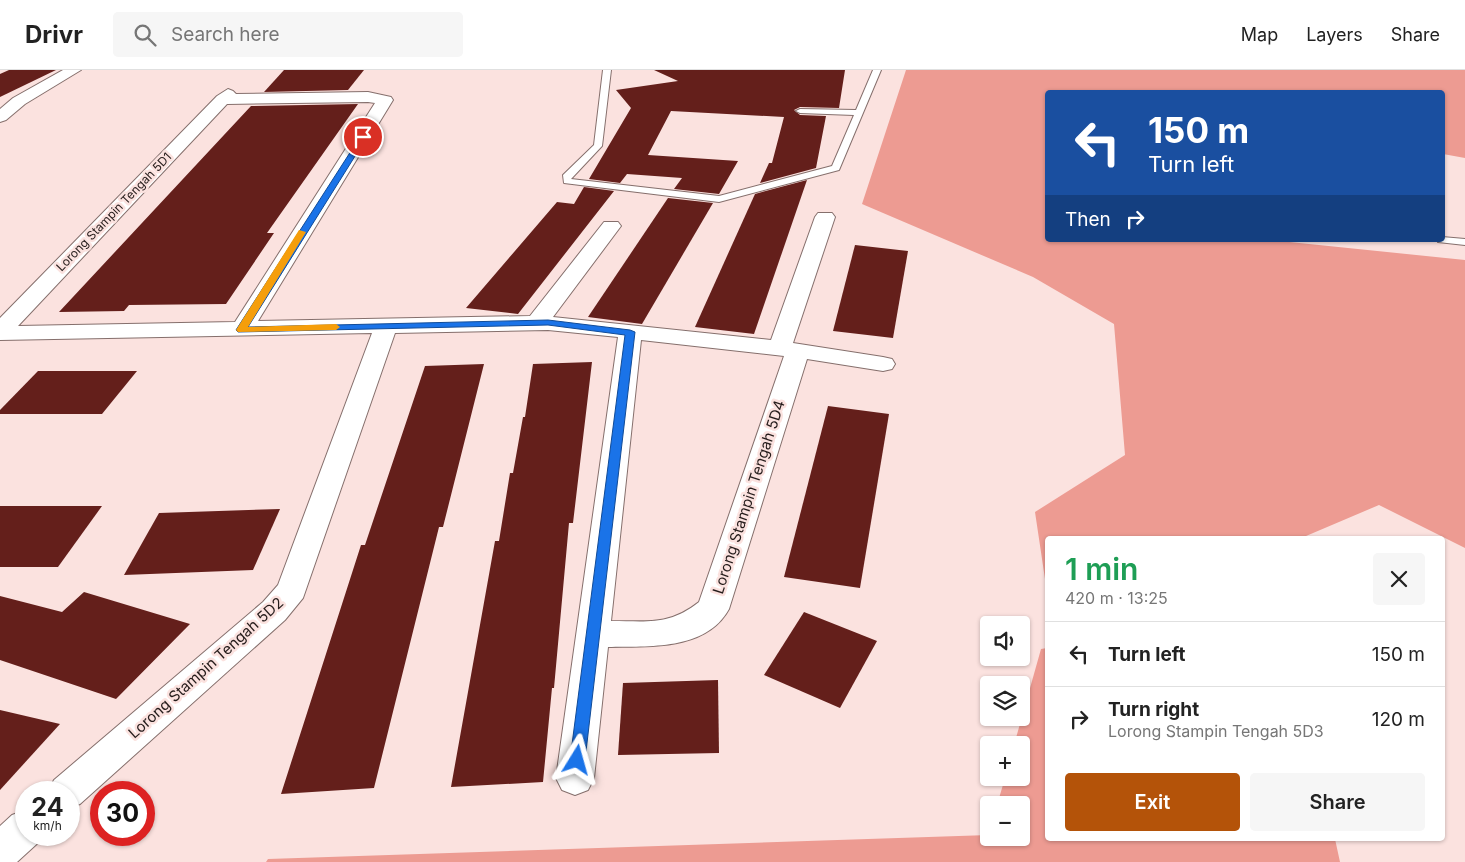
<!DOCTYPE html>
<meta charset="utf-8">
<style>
body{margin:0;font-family:Inter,sans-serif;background:#f6f6f6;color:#222;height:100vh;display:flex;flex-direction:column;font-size:19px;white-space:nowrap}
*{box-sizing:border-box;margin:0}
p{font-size:16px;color:#767676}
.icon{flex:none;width:28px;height:28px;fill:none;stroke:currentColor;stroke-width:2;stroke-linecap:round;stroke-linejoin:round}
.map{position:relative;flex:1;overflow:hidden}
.drawer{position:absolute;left:1045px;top:466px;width:400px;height:305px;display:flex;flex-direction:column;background:#fff;border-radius:5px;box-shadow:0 1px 4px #0004}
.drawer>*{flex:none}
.guide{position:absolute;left:1045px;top:20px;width:400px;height:152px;border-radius:5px;box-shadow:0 1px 4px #0004;background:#1a4fa0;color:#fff;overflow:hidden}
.fabs{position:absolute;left:980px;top:546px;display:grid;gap:10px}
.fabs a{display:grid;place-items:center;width:50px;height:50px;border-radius:5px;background:#fff;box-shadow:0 1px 4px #0004;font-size:25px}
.speed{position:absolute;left:15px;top:711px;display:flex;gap:10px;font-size:25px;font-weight:700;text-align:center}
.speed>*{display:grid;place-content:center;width:65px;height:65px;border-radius:50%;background:#fff;box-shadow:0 1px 4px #0004;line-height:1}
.speed small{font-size:12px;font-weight:400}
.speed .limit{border:8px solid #d22;background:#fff;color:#111}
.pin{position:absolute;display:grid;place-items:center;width:42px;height:42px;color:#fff;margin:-21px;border:2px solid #fff;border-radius:50%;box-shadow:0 1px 5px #0007}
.me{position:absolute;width:55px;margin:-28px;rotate:8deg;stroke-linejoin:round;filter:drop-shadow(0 0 4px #0008)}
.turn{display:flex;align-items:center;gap:18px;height:105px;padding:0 20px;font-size:22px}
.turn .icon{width:65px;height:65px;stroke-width:2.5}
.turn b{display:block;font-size:35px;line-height:42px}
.then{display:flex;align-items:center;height:48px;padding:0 20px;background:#0003;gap:10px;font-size:19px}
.round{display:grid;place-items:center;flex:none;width:52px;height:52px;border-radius:5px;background:#f6f6f6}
.overview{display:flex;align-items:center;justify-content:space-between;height:85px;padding:0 20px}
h1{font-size:30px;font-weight:600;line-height:38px;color:#1e9e55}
.primary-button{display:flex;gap:10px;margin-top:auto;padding:10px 20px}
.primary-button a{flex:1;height:58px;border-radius:5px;background:#b45309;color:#fff;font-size:20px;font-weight:600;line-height:58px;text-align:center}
.primary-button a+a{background:#f6f6f6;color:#222}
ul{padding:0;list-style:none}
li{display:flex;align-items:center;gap:15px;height:65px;padding:0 20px;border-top:1px solid #e0e0e0}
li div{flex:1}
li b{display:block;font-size:19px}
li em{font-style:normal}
header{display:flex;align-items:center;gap:30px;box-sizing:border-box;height:70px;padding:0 25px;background:#fff;border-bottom:1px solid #e0e0e0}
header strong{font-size:24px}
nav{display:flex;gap:28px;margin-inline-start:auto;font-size:18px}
.search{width:350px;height:45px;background:#f6f6f6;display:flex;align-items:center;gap:12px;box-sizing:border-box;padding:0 18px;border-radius:5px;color:#767676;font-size:19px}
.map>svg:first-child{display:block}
.forest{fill:#ed9b92}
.building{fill:#641f1b}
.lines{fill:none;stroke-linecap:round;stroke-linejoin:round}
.lane-casing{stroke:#856f6c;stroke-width:2}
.street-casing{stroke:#856f6c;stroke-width:2}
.lane{fill:#fff;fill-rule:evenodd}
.street{fill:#fff;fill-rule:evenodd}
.route{fill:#1a73e8;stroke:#114b97}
.slow{fill:#f59e0b}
.labels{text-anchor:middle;stroke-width:5;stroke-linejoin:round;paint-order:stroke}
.far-street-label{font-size:12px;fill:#251c1b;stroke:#fbe2df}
.street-label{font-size:15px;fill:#251c1b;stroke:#fbe2df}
</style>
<header>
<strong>Drivr</strong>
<div class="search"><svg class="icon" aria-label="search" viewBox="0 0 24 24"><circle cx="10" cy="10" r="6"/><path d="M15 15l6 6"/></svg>Search here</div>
<nav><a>Map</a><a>Layers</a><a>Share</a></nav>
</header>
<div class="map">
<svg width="1465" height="792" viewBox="0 0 1465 792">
<rect width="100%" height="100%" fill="#fbe2df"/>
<g class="forest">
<path d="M906,0H1465V88L1443,84L1442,22H1048V170H1270L1465,190V478L1379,435L1299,469H1048L1047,508L1045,509L1035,442L1125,385L1114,254L1033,207L862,134Z"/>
<path d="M1047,578L1048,769H1335L1340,792H266L268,789L989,765V768H1021V735H997L1005,708H1021V675H1014L1041,579Z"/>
</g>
<g class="building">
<path d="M9,0H56L0,27V4Z"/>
<path d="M284,0H364L348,20L264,22Z"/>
<path d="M654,0H845L839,38L800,37L794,40L800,45L826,46L816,98L760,113L769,93H772L784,47L671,41L648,85L738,91L719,124L674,119L682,108L627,104L620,113L589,109L631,38L616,20L678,11Z"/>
<path d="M358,34L267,163H274L226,234L129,235L124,241L59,242L251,36Z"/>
<path d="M807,110L754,264L695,257L755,124Z"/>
<path d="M584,117L614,121L518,244L466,238L557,132L574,134Z"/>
<path d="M668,128L713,133L642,254L588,247Z"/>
<path d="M855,175L908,181L893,268L833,261Z"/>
<path d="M592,292L573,453H569L554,618H552L543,712L451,717L495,471H499L510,403H513L523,347H525L533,294Z"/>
<path d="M484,294L443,457H439L374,718L281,724L361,475H365L425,296Z"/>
<path d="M38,301H137L102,344H0V340Z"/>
<path d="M828,336L889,344L860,518L784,507Z"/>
<path d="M0,436H102L58,497H0Z"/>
<path d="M280,439L253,500L124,505L159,443Z"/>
<path d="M84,522L190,554L116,629L0,590V526L62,542Z"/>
<path d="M804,542L877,571L840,638L764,605Z"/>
<path d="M718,610L719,683L618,685L623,613Z"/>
<path d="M0,640L60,654L0,720Z"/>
</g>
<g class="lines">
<g class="lane-casing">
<g id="lane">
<path d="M603,0H611L602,76L571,109L719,126L832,96L854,45L800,43L796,41L800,39L856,40L873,0H881L839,100L719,132L564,113L563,105L594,75Z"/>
<path d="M1442,167L1465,169V175L1438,172L1437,170H1442Z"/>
</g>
</g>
<g class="street-casing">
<g id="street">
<path d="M63,0H81L25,34L6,50L0,52V39L13,28Z"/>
<path d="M228,19L233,21L236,24L368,22L391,27L393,30L258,251L530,246L604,152H618L621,156L553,247L771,270L815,147L818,143H832L835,147L793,273L883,287L892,289L895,294L892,299L883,301L807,289L729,539C706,581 648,576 608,577L594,708L588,720L575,725L562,720L556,708L618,267L548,260L395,263L303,528L285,550L80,734L69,738V722H48L54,710L263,532L278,515L372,263L0,270V248L217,26ZM368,32L375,33L235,252L18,256L227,34ZM641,270L784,286L699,532C669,556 647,551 611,551Z"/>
<path d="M26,740V765H42L40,771L17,792H0V756L12,745Z"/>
</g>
</g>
<use href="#lane" class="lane"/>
<use href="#street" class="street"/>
</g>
<path class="route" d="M363,65L367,67L248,257L548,250L630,260L635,262L585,690L583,695L577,697L572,695L570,690L625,265L548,255L238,262L236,260L360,67Z"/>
<path class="slow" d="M299,160L306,162L248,257L336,254L340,257L336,260L238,262L236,260Z"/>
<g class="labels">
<g class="far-street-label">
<text transform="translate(114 142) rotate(-46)" y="4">Lorong Stampin Tengah 5D1</text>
</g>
<g class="street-label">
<text transform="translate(749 427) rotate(-72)" y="5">Lorong Stampin Tengah 5D4</text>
<text transform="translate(206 598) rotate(-42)" y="5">Lorong Stampin Tengah 5D2</text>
</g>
</g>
</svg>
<div class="fabs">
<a><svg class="icon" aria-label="sound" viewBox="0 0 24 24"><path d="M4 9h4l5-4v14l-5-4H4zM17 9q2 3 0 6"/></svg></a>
<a><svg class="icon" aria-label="layers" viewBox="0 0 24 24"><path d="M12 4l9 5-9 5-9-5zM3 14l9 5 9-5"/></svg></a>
<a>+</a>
<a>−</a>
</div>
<div class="speed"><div>24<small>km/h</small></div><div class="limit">30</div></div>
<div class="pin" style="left:363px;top:67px;background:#d93025"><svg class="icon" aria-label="arrive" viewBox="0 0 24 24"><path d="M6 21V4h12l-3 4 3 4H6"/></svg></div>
<svg class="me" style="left:577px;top:690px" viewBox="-20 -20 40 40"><path d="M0-17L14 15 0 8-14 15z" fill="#1a73e8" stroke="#fff" stroke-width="4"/></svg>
<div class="guide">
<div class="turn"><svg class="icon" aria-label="left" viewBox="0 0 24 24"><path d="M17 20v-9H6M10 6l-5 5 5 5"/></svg><div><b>150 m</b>Turn left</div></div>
<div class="then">Then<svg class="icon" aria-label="right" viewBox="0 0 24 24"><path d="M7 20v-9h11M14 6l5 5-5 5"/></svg></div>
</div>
<section class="drawer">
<div class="overview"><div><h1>1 min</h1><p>420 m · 13:25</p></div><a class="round"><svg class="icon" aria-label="close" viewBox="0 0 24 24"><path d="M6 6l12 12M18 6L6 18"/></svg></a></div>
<ul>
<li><svg class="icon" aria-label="left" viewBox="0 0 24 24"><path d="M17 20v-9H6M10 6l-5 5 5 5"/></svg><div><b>Turn left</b></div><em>150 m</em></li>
<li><svg class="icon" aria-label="right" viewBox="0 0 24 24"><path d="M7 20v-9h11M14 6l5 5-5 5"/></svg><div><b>Turn right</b><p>Lorong Stampin Tengah 5D3</p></div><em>120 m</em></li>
</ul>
<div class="primary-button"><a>Exit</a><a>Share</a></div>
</section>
</div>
